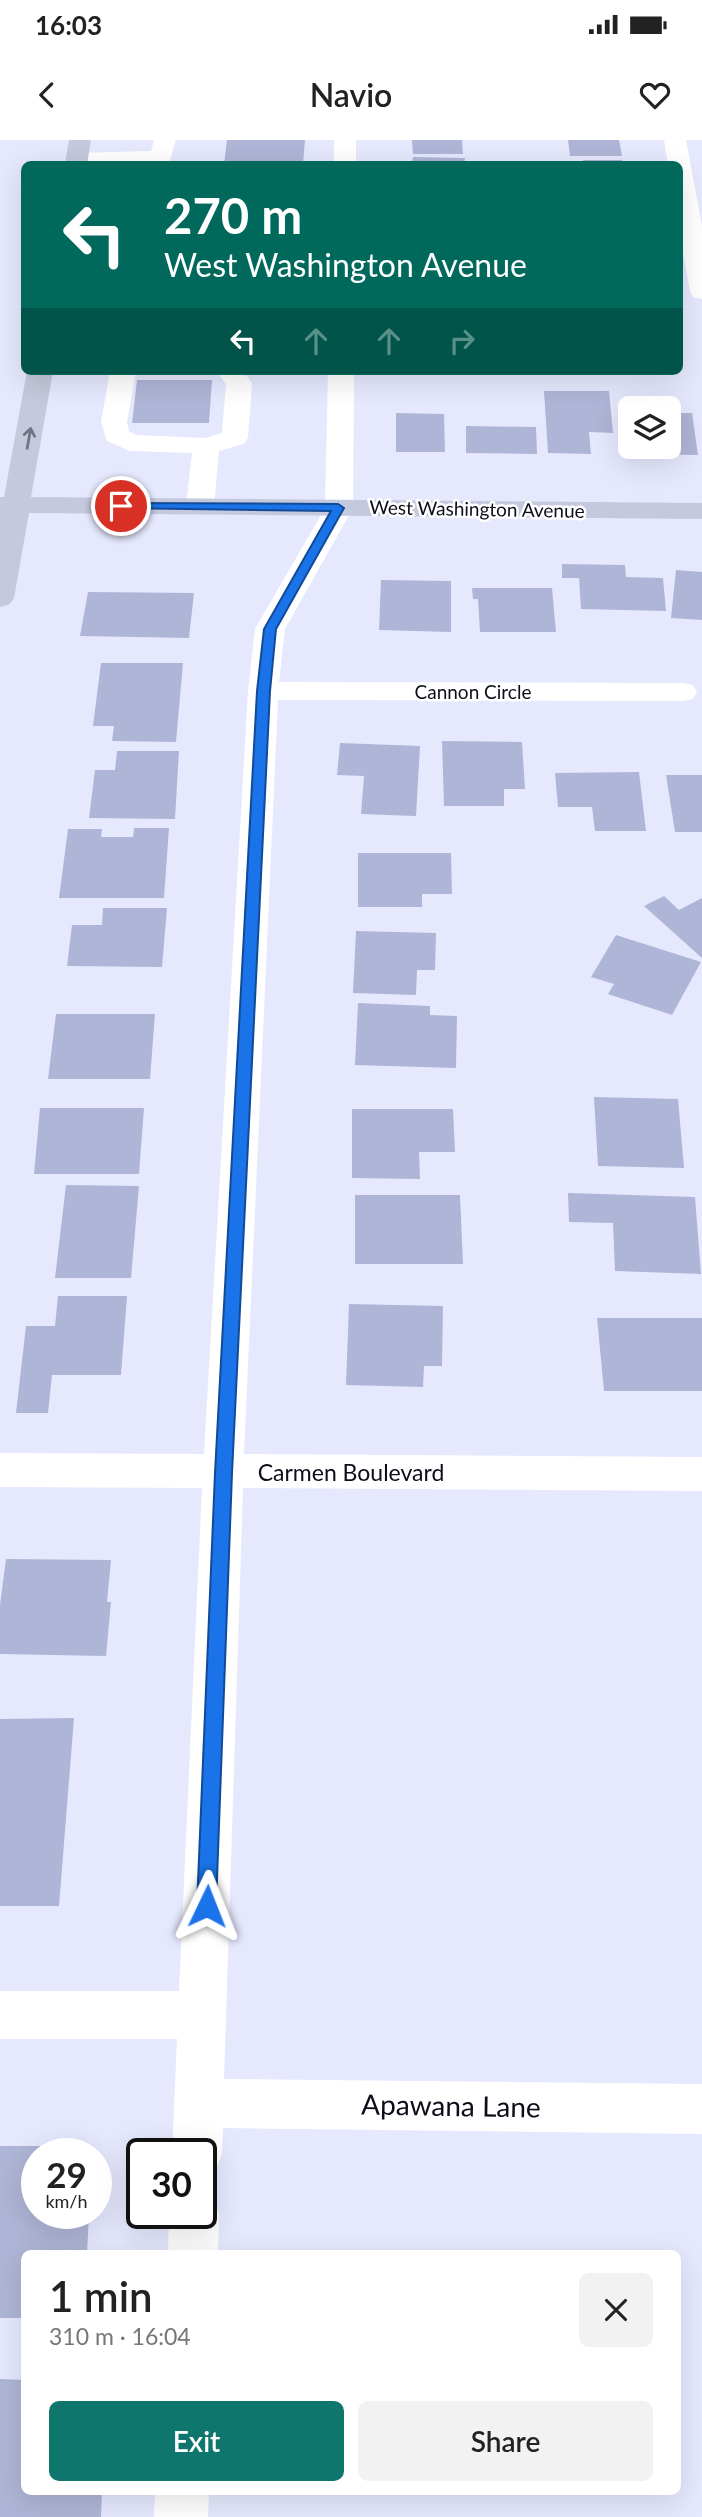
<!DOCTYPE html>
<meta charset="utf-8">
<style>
body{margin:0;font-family:Lato,sans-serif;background:#f2f2f2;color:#222;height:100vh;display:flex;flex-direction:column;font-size:26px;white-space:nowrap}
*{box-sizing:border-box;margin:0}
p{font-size:23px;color:#767676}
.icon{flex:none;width:38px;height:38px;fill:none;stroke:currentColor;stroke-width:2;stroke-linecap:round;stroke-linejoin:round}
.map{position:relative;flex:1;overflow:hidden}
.panel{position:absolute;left:21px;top:2110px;width:660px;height:245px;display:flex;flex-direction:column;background:#fff;border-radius:10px;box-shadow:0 7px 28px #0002}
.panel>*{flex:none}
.top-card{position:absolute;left:21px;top:21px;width:662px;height:214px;border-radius:10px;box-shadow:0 7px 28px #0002;background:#00695c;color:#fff;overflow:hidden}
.fabs{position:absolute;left:618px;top:256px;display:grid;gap:14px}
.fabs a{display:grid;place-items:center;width:63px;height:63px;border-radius:10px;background:#fff;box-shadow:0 7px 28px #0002;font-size:35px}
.speed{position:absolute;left:21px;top:1998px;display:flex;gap:14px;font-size:35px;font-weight:700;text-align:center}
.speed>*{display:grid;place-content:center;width:91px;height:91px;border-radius:50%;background:#fff;box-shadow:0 7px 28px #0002;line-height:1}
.speed small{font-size:18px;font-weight:400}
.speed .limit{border:4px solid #111;border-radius:10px;background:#fff;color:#111}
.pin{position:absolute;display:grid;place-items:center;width:60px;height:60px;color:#fff;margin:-30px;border:4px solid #fff;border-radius:50%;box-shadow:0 2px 7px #0007}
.me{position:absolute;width:77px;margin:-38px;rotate:2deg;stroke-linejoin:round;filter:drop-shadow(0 0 5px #0008)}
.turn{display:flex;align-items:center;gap:24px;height:147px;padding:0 28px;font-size:32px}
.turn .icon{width:91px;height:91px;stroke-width:2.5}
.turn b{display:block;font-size:49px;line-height:60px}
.lanes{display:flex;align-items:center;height:66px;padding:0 28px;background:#0003;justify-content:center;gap:35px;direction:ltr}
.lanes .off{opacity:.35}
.round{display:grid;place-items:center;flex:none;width:74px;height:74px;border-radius:10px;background:#f2f2f2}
.summary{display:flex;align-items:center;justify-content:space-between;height:119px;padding:0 28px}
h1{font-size:42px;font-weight:600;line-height:52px}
.action{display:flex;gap:14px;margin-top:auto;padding:14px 28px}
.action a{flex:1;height:80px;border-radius:10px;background:#0f766e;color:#fff;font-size:28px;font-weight:600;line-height:80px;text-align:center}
.action a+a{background:#f2f2f2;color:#222}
.status{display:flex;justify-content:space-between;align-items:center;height:49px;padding:0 35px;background:#fff;direction:ltr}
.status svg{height:19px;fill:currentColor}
header{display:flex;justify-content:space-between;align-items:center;height:91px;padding:0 28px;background:#fff;font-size:32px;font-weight:600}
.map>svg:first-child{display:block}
.building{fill:#afb5d6}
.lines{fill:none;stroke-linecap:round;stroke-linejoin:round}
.minor{fill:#fff;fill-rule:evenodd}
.major{fill:#c5c9dd;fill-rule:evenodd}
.oneway{stroke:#727484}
.route{fill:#1a73e8;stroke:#114b97;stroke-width:2}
.labels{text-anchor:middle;stroke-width:5;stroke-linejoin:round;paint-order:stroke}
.far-street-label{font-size:19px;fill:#0c0d18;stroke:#fff}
.street-label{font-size:23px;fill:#0c0d18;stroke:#fff}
.near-street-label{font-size:28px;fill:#0c0d18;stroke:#fff}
</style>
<div class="status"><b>16:03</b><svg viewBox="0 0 49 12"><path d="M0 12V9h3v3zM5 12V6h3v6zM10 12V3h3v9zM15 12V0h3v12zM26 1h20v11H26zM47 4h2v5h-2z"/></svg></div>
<header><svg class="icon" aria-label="back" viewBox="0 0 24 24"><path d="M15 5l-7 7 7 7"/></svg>Navio<svg class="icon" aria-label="heart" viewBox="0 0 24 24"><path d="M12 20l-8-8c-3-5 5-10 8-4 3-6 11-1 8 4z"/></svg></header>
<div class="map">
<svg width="702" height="2377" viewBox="0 0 702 2377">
<rect width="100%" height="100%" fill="#e6e9fe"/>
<g class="building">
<path d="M227,0H305L303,24H224Z"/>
<path d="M412,0H462L463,14H413Z"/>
<path d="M568,0H619L622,16H570Z"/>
<path d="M413,17L465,18L464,24H412Z"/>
<path d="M583,20H622L623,24H584Z"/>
<path d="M137,240H212L209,283H132Z"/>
<path d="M544,251H609L613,293L589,292L591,314L548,313Z"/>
<path d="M396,273L444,274L445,312H396Z"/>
<path d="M668,273H692L698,315L630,314L629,306H668Z"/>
<path d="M466,286L536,287L537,314L466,313Z"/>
<path d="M562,424L625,425L626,437L663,438L666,471L581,469L579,438H562Z"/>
<path d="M676,430L702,432V480L671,478Z"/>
<path d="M381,440L451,441V492L379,490Z"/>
<path d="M472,448H552L556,492H480L478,459H473Z"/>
<path d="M88,452L194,453L189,498L80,496Z"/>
<path d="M101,523H183L176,602L112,601L114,586H93Z"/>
<path d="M442,601L522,602L525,649H504V666H444Z"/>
<path d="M340,603L420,606L416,676L361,674L364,636L337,635Z"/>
<path d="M117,611H179L175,679L89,678L95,630H115Z"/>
<path d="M639,632L646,691H595L592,667H558L555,633Z"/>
<path d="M666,635H702V692H675Z"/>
<path d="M134,688H169L164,758H59L68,689H102L101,697H133Z"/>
<path d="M358,713H451L452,754H422V767H358Z"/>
<path d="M664,756L679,770L702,758V818L644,766Z"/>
<path d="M103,768H167L162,827L67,826L72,785H102Z"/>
<path d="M356,791L436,793L435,830H417L416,855L353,853Z"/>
<path d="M616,795L701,822L672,875L608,854L614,844L591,837Z"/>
<path d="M358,863L430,866V875L457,876L456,928L355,925Z"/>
<path d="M56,874H155L150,939H48Z"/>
<path d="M594,957L678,959L684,1028L598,1026Z"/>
<path d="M40,968H144L139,1034H34Z"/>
<path d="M352,969H453L455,1012H419L420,1039L352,1038Z"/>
<path d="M66,1045L139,1046L131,1138H55Z"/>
<path d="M568,1053L695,1057L701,1134L615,1131L613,1083L569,1082Z"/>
<path d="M355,1055H460L463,1124H355Z"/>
<path d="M58,1156H127L121,1235H52L48,1273H16L26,1186H55Z"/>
<path d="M349,1164L443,1166L442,1226H424L423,1247L346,1245Z"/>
<path d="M597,1178H702V1251H604Z"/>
<path d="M6,1419L111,1420L107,1462H111L106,1516L0,1514V1465Z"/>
<path d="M74,1578L59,1766H0V1579Z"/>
<path d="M0,2006H77L76,2014H37V2074H89L87,2114H24V2178H0Z"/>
<path d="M0,2239L24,2240V2352H102L101,2377H0Z"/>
</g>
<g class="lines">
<g class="minor">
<path d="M154,0H176L169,23L69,24L66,20L69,15L77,13L151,11Z"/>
<rect x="334" y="0" width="22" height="24"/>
<path d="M664,0H686L702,86V159L693,157L690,152L679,89V24H668Z"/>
<path d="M110,231H136L127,282L129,291L136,295L205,298L222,293L226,244L216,231H243L252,243L248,298L244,304L219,311L214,366L210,372L200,374L190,372L186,366L192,313L130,311L107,301L101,282Z"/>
<path d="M328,231H354L353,368L285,489L279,542L682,543L693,545L697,552L693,559L682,561L278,560L244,1314L702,1317V1351L243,1348L224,1939L702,1944V1994L223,1988L222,2014L215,2032L201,2037V2014H172L177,1899H0V1851H179L202,1348L0,1347V1313L204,1314L248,551L255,489L325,368Z"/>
<path d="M201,2052L212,2056L219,2074L218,2114H168L169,2074H201Z"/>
<path d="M155,2352H209L208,2377H154Z"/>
</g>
<g class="major">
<path d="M69,0H91L87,24H65Z"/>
<path d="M27,231H53L31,357L702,363V379L29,373L14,458L10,464L0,467V357H4Z"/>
</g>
</g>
<defs><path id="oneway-shaft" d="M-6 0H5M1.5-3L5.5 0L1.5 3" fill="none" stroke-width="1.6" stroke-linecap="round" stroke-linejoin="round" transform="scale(1.75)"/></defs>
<use class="oneway" href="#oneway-shaft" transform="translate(29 298) rotate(-80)"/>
<path class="route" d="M121,363L338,364L344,368L276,489L270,551L232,1333L216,1766L213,1773L207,1776L200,1773L197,1766L215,1333L257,551L264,489L331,371L117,368L115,366Z"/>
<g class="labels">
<g class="far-street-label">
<text transform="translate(477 369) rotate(1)" y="7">West Washington Avenue</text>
<text x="473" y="559">Cannon Circle</text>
</g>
<g class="street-label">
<text x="351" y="1341">Carmen Boulevard</text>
</g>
<g class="near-street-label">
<text transform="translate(451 1966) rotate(1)" y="10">Apawana Lane</text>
</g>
</g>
</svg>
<div class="fabs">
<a><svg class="icon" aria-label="layers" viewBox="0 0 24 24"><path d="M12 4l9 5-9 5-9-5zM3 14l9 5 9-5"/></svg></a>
</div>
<div class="speed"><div>29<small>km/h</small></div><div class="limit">30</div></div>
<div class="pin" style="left:121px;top:366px;background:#d93025"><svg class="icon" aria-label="arrive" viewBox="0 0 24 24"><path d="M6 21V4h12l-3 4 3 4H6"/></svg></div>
<svg class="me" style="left:207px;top:1766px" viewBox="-20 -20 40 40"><path d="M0-17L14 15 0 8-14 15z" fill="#1a73e8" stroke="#fff" stroke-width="4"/></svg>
<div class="top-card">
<div class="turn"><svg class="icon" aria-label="left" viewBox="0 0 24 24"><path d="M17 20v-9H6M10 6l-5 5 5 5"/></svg><div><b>270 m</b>West Washington Avenue</div></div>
<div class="lanes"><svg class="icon" aria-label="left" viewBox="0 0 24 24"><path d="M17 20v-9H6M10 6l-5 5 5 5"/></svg><svg class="icon off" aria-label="ahead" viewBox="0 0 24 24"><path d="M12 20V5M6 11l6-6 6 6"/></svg><svg class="icon off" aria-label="ahead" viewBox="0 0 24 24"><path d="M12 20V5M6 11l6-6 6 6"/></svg><svg class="icon off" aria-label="right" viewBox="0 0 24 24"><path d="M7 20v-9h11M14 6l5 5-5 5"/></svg></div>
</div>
<section class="panel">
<div class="summary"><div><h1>1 min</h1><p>310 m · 16:04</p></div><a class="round"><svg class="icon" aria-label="close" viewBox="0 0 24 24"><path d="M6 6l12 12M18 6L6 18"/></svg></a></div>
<div class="action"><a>Exit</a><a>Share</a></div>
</section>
</div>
